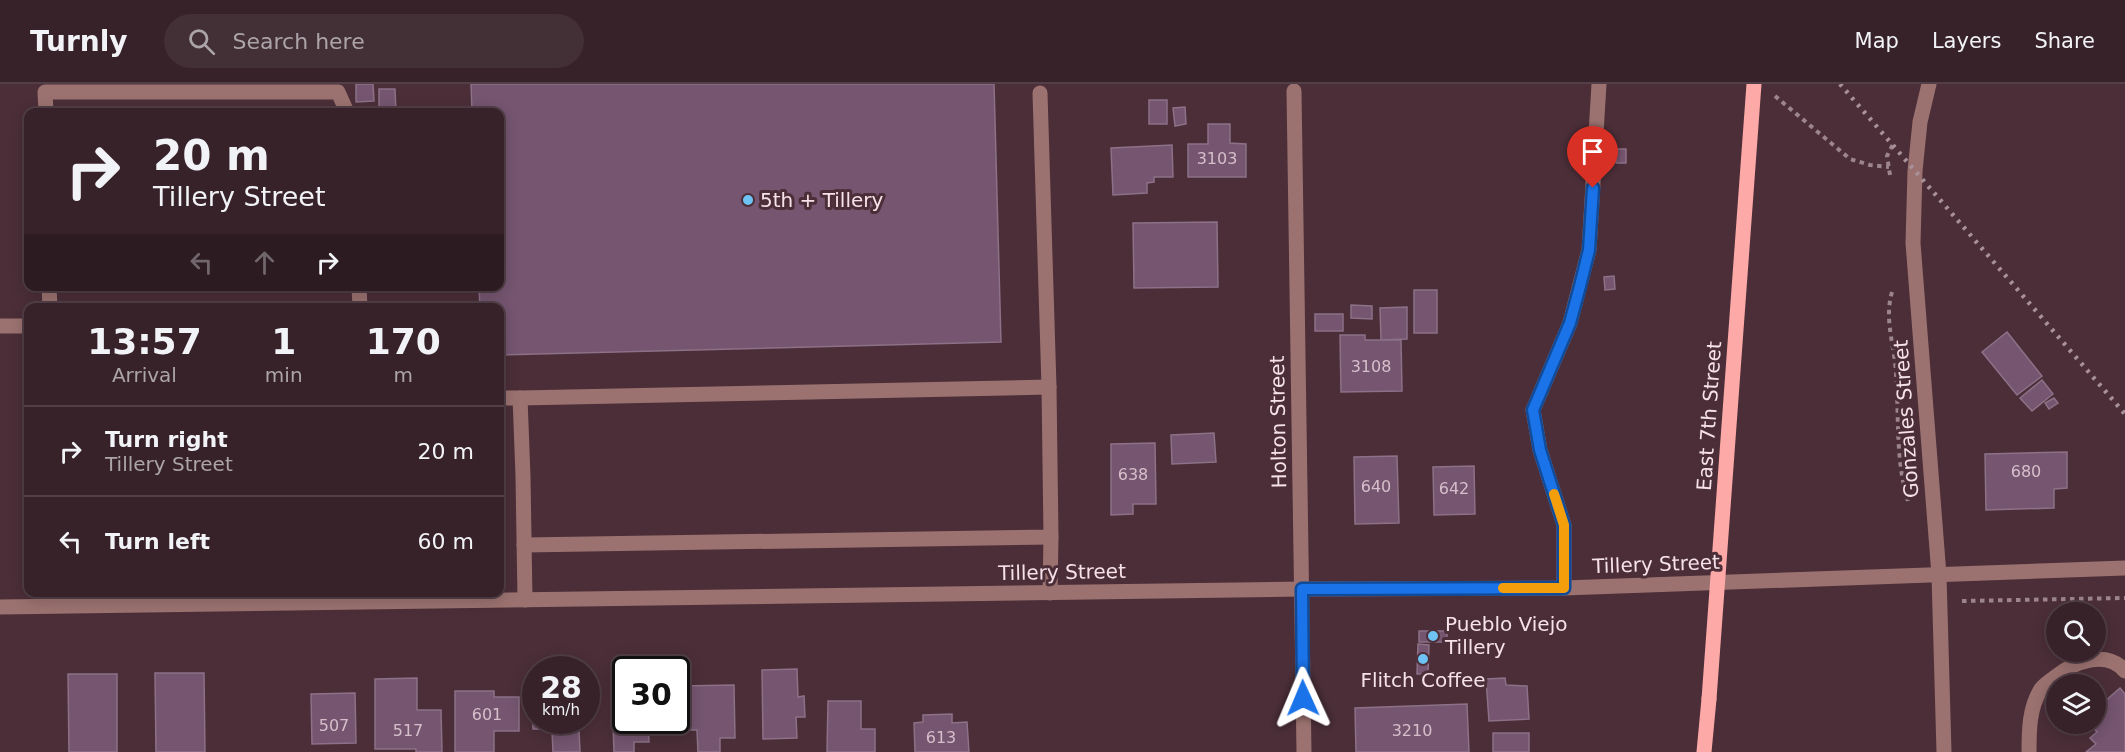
<!DOCTYPE html>
<style>
body{margin:0;font-family:"DejaVu Sans",sans-serif;background:#432f36;color:#f1f3f6;height:100vh;display:flex;flex-direction:column;font-size:22px;white-space:nowrap}
*{box-sizing:border-box;margin:0}
p{font-size:20px;color:#aba4a8}
.icon{flex:none;width:33px;height:33px;fill:none;stroke:currentColor;stroke-width:2;stroke-linecap:round;stroke-linejoin:round}
.map{position:relative;flex:1;overflow:hidden}
.details{position:absolute;left:24px;top:219px;width:480px;height:294px;display:flex;flex-direction:column;background:#38222a;border-radius:12px;box-shadow:0 3px 15px #0003,0 0 0 2px #523f47}
.details>*{flex:none}
.hud{position:absolute;left:24px;top:24px;width:480px;height:183px;border-radius:12px;box-shadow:0 3px 15px #0003,0 0 0 2px #523f47;background:#38222a;color:#f1f3f6;overflow:hidden}
.controls{position:absolute;left:2046px;top:518px;display:grid;gap:12px}
.controls a{display:grid;place-items:center;width:60px;height:60px;border-radius:50%;background:#38222a;box-shadow:0 3px 15px #0003,0 0 0 2px #523f47;font-size:30px}
.speed{position:absolute;left:522px;top:572px;display:flex;gap:12px;font-size:30px;font-weight:700;text-align:center}
.speed>*{display:grid;place-content:center;width:78px;height:78px;border-radius:50%;background:#38222a;box-shadow:0 3px 15px #0003,0 0 0 2px #523f47;line-height:1}
.speed small{font-size:15px;font-weight:400}
.speed .limit{border:3px solid #111;border-radius:9px;background:#fff;color:#111}
.pin{position:absolute;display:grid;place-items:center;width:51px;height:51px;color:#fff;margin:-62px -26px;border-radius:50% 50% 50% 0;rotate:-45deg;box-shadow:0 0 6px #0007}
.pin .icon{rotate:45deg}
.me{position:absolute;width:66px;margin:-33px;rotate:359deg;stroke-linejoin:round;filter:drop-shadow(0 0 4px #0008)}
.turn{display:flex;align-items:center;gap:21px;height:126px;padding:0 30px;font-size:27px}
.turn .icon{width:78px;height:78px;stroke-width:2.5}
.turn b{display:block;font-size:42px;line-height:51px}
.lanes{display:flex;align-items:center;height:57px;padding:0 30px;background:#0003;justify-content:center;gap:30px;direction:ltr}
.lanes .off{opacity:.35}
.eta{display:flex;justify-content:space-evenly;align-items:center;height:102px;text-align:center}
.eta b{font-size:36px;font-weight:700;line-height:42px}
ul{padding:0;list-style:none}
li{display:flex;align-items:center;gap:18px;height:90px;padding:0 30px;border-top:2px solid #523f47}
li div{flex:1}
li b{display:block;font-size:22px}
li em{font-style:normal}
header{display:flex;align-items:center;gap:36px;box-sizing:border-box;height:84px;padding:0 30px;background:#38222a;border-bottom:2px solid #523f47}
header strong{font-size:28px}
nav{display:flex;gap:33px;margin-inline-start:auto;font-size:21px}
.search{width:420px;height:54px;background:#432f36;display:flex;align-items:center;gap:15px;box-sizing:border-box;padding:0 21px;border-radius:33px;color:#aba4a8;font-size:22px}
.map>svg:first-child{display:block}
.building{fill:#755570;stroke:#8c7187;stroke-width:1.5}
.lines{fill:none;stroke-linecap:round;stroke-linejoin:round}
.path{stroke:#9d858d;stroke-width:4;stroke-dasharray:4.5 4.5;stroke-linecap:butt}
.minor{stroke:#9b7270;stroke-width:15}
.major{stroke:#fda9a7;stroke-width:15}
.rail{stroke:#a99199;stroke-width:4.5;stroke-dasharray:3 6;stroke-linecap:butt}
.major-bridge{stroke:#fda9a7;stroke-width:15}
.route-casing{stroke:#114b97;stroke-width:15}
.route{stroke:#1a73e8;stroke-width:10}
.slow{stroke:#f59e0b;stroke-width:10}
.poi-dot{fill:#6fc2f4;stroke:#4b2e38;stroke-width:2}
.labels{text-anchor:middle;stroke-width:6;stroke-linejoin:round;paint-order:stroke}
.number-label{font-size:16px;fill:#d6bfca}
.poi-label{font-size:20px;fill:#f6e2e8;stroke:#4b2e38;text-anchor:start}
.street-label{font-size:20px;fill:#f6e2e8;stroke:#4b2e38}
</style>
<header>
<strong>Turnly</strong>
<div class="search"><svg class="icon" aria-label="search" viewBox="0 0 24 24"><circle cx="10" cy="10" r="6"/><path d="M15 15l6 6"/></svg>Search here</div>
<nav><a>Map</a><a>Layers</a><a>Share</a></nav>
</header>
<div class="map">
<svg width="2125" height="668" viewBox="0 0 2125 668">
<rect width="100%" height="100%" fill="#4b2e38"/>
<g class="building">
<path d="M356,0H373L374,17L356,18Z"/>
<path d="M471,0H994L1001,258L500,271V224H480L479,202H500V28H472Z"/>
<path d="M379,5H395L396,28H379Z"/>
<rect x="1149" y="16" width="18" height="24"/>
<path d="M1185,23L1186,40L1175,42L1173,24Z"/>
<path d="M1208,40H1230V59L1246,60V93H1188V60H1208Z"/>
<path d="M1172,61L1173,93H1154V98L1147,99V109L1113,111L1111,64Z"/>
<rect x="1616" y="65" width="10" height="14"/>
<path d="M1217,138L1218,203L1134,204L1133,139Z"/>
<path d="M1614,192L1615,205L1605,206L1604,193Z"/>
<rect x="1414" y="206" width="23" height="43"/>
<path d="M1351,221L1372,222V235L1351,234Z"/>
<path d="M1407,223V255L1381,256L1380,224Z"/>
<rect x="1315" y="230" width="28" height="17"/>
<path d="M2007,248L2042,292L2017,311L1982,268Z"/>
<path d="M1340,251H1365V256H1401L1402,307L1341,308Z"/>
<path d="M2042,296L2053,310L2032,327L2020,314Z"/>
<path d="M2054,314L2058,319L2049,325L2045,319Z"/>
<path d="M1214,349L1216,378L1172,380L1171,351Z"/>
<path d="M1155,359L1156,420H1133V430L1111,431V360Z"/>
<path d="M2067,368V404L2054,405V424L1986,426L1985,370Z"/>
<path d="M1397,372L1399,439L1355,440L1354,373Z"/>
<path d="M1474,382L1475,430L1434,431L1433,383Z"/>
<rect x="1419" y="547" width="28" height="11"/>
<path d="M1418,560L1429,561L1428,590H1417Z"/>
<path d="M797,585L798,613L804,612L805,633H796L797,654L763,655L762,586Z"/>
<path d="M155,589H204L205,668H156Z"/>
<path d="M68,590H117V668H69Z"/>
<path d="M417,594V626H441L442,668H416V665H375V595Z"/>
<path d="M1505,594L1506,601L1527,602L1529,635L1489,637L1486,595Z"/>
<path d="M619,597H626V636H648L649,658H634V668H614L612,612H620Z"/>
<path d="M734,601L735,654H720V668H698L697,646H679V602Z"/>
<path d="M2120,604L2125,610V668H2086L2096,660L2090,654L2097,648L2089,639H2096V625Z"/>
<path d="M455,607H494V613H519V647H494V668H455Z"/>
<path d="M355,609L356,659L312,660L311,610Z"/>
<path d="M532,610H536V636H577V645H533Z"/>
<path d="M828,617H861V645H875V668H827Z"/>
<path d="M1467,620L1469,668H1356L1355,624Z"/>
<path d="M952,630V639L967,638L969,668H915L914,639L923,638V631Z"/>
<path d="M579,646L580,668H553L552,647Z"/>
<rect x="1493" y="649" width="36" height="19"/>
</g>
<g class="lines">
<g class="path">
<path d="M1775,12L1850,75L1870,81L1889,83"/>
<path d="M1890,91L1887,72L1894,58"/>
<path d="M1892,208C1885,232 1892,254 1895,278C1900,324 1894,372 1908,417"/>
<path d="M1962,517L2125,514"/>
</g>
<g class="minor">
<path d="M1929,0L1920,38L1915,87L1913,159L1939,491L1944,668"/>
<path d="M1294,7L1304,668"/>
<path d="M1040,9L1049,303"/>
<path d="M46,28L45,8H338L347,28"/>
<path d="M49,202L50,224"/>
<path d="M359,202L360,224"/>
<path d="M0,242H28"/>
<path d="M500,314H520L523,392L525,516"/>
<path d="M520,314L1049,303L1051,453L524,461"/>
<path d="M1564,504V441L1540,366L1533,326L1570,239L1589,166L1599,0"/>
<path d="M1050,509L1051,453"/>
<path d="M0,523L1302,505L1564,504L2125,484"/>
<path d="M2029,668C2029,647 2029,624 2041,605C2044,601 2050,597 2055,593C2074,578 2106,565 2125,587"/>
</g>
<path class="major" d="M1704,668L1709,615"/>
<path class="rail" d="M1840,0L2125,330"/>
<path class="major-bridge" d="M1709,615L1754,0"/>
</g>
<g class="lines">
<g class="route-casing">
<path id="route" d="M1303,614L1302,505L1564,504V441L1540,366L1533,326L1570,239L1580,202L1589,166L1593,104"/>
</g>
<use href="#route" class="route"/>
<path class="slow" d="M1503,504H1564V441L1554,410"/>
</g>
<g class="poi-dot">
<circle cx="748" cy="116" r="6"/>
<circle cx="1433" cy="552" r="6"/>
<circle cx="1423" cy="575" r="6"/>
</g>
<g class="labels">
<g class="number-label">
<text x="1217" y="80">3103</text>
<text x="1371" y="288">3108</text>
<text x="2026" y="393">680</text>
<text x="1133" y="396">638</text>
<text x="1376" y="408">640</text>
<text x="1454" y="410">642</text>
<text x="487" y="636">601</text>
<text x="334" y="647">507</text>
<text x="408" y="652">517</text>
<text x="1412" y="652">3210</text>
<text x="941" y="659">613</text>
</g>
<g class="poi-label">
<text x="760" y="123">5th + Tillery</text>
<text x="1445" y="547">Pueblo Viejo<tspan x="1445" dy="23">Tillery</tspan></text>
<text x="1423" y="603" text-anchor="middle">Flitch Coffee</text>
</g>
<g class="street-label">
<text transform="translate(1709 332) rotate(-86)" y="7">East 7th Street</text>
<text transform="translate(1906 335) rotate(-94)" y="7">Gonzales Street</text>
<text transform="translate(1278 338) rotate(-91)" y="7">Holton Street</text>
<text transform="translate(1656 480) rotate(-2)" y="7">Tillery Street</text>
<text transform="translate(1062 488) rotate(-1)" y="7">Tillery Street</text>
</g>
</g>
</svg>
<div class="controls">
<a><svg class="icon" aria-label="search" viewBox="0 0 24 24"><circle cx="10" cy="10" r="6"/><path d="M15 15l6 6"/></svg></a>
<a><svg class="icon" aria-label="layers" viewBox="0 0 24 24"><path d="M12 4l9 5-9 5-9-5zM3 14l9 5 9-5"/></svg></a>
</div>
<div class="speed"><div>28<small>km/h</small></div><div class="limit">30</div></div>
<div class="pin" style="left:1593px;top:104px;background:#d93025"><svg class="icon" aria-label="arrive" viewBox="0 0 24 24"><path d="M6 21V4h12l-3 4 3 4H6"/></svg></div>
<svg class="me" style="left:1303px;top:614px" viewBox="-20 -20 40 40"><path d="M0-17L14 15 0 8-14 15z" fill="#1a73e8" stroke="#fff" stroke-width="4"/></svg>
<div class="hud">
<div class="turn"><svg class="icon" aria-label="right" viewBox="0 0 24 24"><path d="M7 20v-9h11M14 6l5 5-5 5"/></svg><div><b>20 m</b>Tillery Street</div></div>
<div class="lanes"><svg class="icon off" aria-label="left" viewBox="0 0 24 24"><path d="M17 20v-9H6M10 6l-5 5 5 5"/></svg><svg class="icon off" aria-label="ahead" viewBox="0 0 24 24"><path d="M12 20V5M6 11l6-6 6 6"/></svg><svg class="icon" aria-label="right" viewBox="0 0 24 24"><path d="M7 20v-9h11M14 6l5 5-5 5"/></svg></div>
</div>
<section class="details">
<div class="eta">
<div><b>13:57</b><p>Arrival</p></div>
<div><b>1</b><p>min</p></div>
<div><b>170</b><p>m</p></div>
</div>
<ul>
<li><svg class="icon" aria-label="right" viewBox="0 0 24 24"><path d="M7 20v-9h11M14 6l5 5-5 5"/></svg><div><b>Turn right</b><p>Tillery Street</p></div><em>20 m</em></li>
<li><svg class="icon" aria-label="left" viewBox="0 0 24 24"><path d="M17 20v-9H6M10 6l-5 5 5 5"/></svg><div><b>Turn left</b></div><em>60 m</em></li>
</ul>
</section>
</div>
